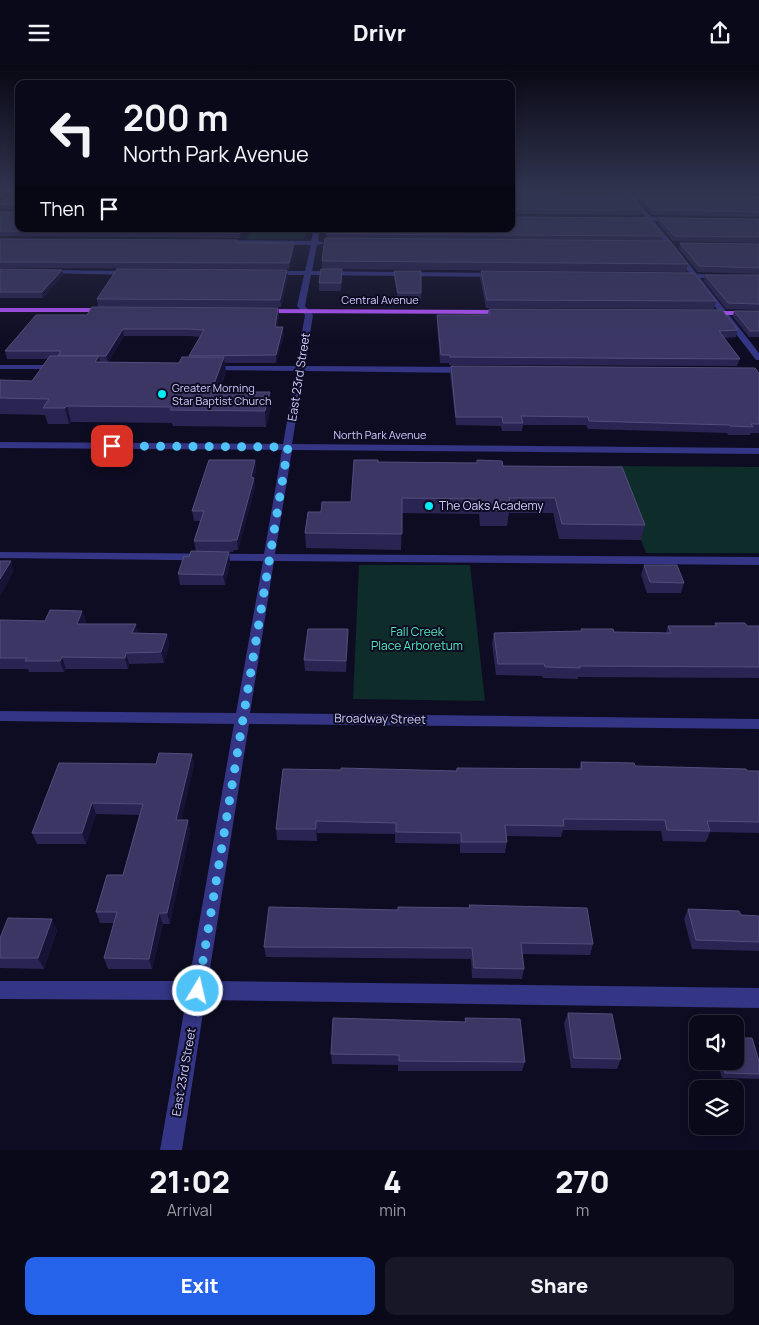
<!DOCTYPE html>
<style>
body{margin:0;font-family:Manrope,sans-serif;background:#181727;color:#f1f3f6;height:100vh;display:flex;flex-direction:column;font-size:19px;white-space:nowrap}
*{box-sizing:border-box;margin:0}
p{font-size:16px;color:#999aa2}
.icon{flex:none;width:28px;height:28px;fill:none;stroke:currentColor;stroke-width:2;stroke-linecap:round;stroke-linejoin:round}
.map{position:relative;height:1085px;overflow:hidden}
.panel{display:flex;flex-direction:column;background:#0a091a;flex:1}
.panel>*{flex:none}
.top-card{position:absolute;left:15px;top:15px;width:500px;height:152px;border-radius:10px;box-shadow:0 2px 8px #0003,0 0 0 1px #2a2a39;background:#0a091a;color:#f1f3f6;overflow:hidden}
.buttons{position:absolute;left:689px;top:950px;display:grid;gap:10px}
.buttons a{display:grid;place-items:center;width:55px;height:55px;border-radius:10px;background:#0a091a;box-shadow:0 2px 8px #0003,0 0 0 1px #2a2a39;font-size:25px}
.pin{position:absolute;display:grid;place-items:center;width:42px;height:42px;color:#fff;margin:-21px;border-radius:10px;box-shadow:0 2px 8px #0006}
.me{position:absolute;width:55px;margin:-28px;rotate:9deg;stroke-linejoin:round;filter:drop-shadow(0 0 4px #0008)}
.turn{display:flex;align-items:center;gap:18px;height:105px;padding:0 25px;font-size:22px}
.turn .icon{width:65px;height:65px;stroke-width:2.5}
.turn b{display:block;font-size:35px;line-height:42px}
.then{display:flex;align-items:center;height:48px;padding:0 25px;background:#0003;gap:10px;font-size:19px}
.eta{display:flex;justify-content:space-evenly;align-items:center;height:85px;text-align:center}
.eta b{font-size:30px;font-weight:800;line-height:35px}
.primary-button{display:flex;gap:10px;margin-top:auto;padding:10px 25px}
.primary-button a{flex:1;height:58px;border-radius:10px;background:#2563eb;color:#fff;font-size:20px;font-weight:800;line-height:58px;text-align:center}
.primary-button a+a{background:#181727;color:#f1f3f6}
header{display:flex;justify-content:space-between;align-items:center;height:65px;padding:0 25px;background:#0a091a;font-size:22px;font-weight:800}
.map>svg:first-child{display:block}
.green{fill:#0e2c29}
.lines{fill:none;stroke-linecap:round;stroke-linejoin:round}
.minor{fill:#343584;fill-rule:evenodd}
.major{fill:#b454ff;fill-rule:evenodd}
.wall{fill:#292451;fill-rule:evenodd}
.shaded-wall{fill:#171336}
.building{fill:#3b3664;stroke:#524e7c}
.route{stroke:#4fc3f7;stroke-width:9;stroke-dasharray:0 16.2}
.poi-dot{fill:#00eef8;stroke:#0e0c22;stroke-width:2}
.labels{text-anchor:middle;stroke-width:4;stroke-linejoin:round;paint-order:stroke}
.far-street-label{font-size:11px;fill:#cfcdff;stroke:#0e0c22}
.far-poi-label{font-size:11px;fill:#cfcdff;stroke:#0e0c22;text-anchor:start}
.street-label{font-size:12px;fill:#cfcdff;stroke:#0e0c22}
.poi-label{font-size:12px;fill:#cfcdff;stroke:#0e0c22;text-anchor:start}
.park-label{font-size:12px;fill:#51e7b8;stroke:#0e0c22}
</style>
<header><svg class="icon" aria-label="menu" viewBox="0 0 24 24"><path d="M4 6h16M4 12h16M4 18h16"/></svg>Drivr<svg class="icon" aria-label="share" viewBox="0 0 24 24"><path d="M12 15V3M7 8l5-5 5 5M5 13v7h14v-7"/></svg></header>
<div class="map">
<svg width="759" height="1085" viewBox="0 0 759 1085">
<rect width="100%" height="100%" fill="#0e0c22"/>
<g class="green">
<path d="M251,164H307L304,174H247Z"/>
<path d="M613,401L759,402V488H646Z"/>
<path d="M359,500H470L485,636L353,634Z"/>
</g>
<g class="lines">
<g class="minor">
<path d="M628,126L633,130L658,131L656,134H636L651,152L676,153L674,156H654L697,209L724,210L725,211L722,213H700L759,288V295H756L693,213L680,212V210L690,209L648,156L632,155L634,152H645L630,134L611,132L627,130L625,128Z"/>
<path d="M314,164H320L318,176L325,178L317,180L312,206L497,208L500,210L497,212L311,210L305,241L313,250L305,301L467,302L471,305L467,308L304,306L292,379L759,383V389L292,385L275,489L759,492V500L274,496L250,648L759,654V664L249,659L208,916L759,923V943L205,935L182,1085H160L186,935L0,934V916H189L234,659L0,656V646L236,648L263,496L0,493V487L264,489L282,385L0,383V377L283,379L296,306L209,305L205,303L209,301H296L305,250L297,241L304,210H272L269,208L272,206H305L311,180L222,179L219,177L222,175L311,176Z"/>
<path d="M47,205L132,206L135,208L132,210L45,208L44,207Z"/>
<path d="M0,300H59L63,302L59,304H0Z"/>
</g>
<g class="major">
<path d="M0,243H107L111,245L107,247H0Z"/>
<path d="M259,244L504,245L508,247L504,249L262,248H259Z"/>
<path d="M706,246H759V250H709L705,248Z"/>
</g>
</g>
<g class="wall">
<path d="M19,126V145L0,144V138Z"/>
<path d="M511,126H626L623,128L511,127Z"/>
<path d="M630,126H759V129L634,128Z"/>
<path d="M511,129V130L642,145L641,150L511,149Z"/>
<path d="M641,131L759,132V152L652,150L640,136Z"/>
<path d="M0,147L19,164H244L240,173L0,171Z"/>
<path d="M659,153L759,154V178L673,176L658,158Z"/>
<path d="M326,169L663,171L662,176L688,199L686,207L322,204V196L327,173Z"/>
<path d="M0,174L238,178L294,184L289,204L0,203Z"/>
<path d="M680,178L759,179V209L698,207L679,184Z"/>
<path d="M0,204L62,205L63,210L43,233H0Z"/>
<path d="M394,206H421V235H398L394,213Z"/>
<path d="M481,206L716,236L714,244L486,243L480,213Z"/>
<path d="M705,210H759V245L726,244L704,216Z"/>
<path d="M288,212L281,242H98L97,234Z"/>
<path d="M342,212L341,226H319V218Z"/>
<path d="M278,243L279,250L277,262L284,270L276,298H225L226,307L219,327L271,343L266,362L173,361L172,358L71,357L69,359H48L45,350L0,349V315L32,316L48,294H7L5,286L87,250ZM124,271H189L200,272L189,292L179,298H108Z"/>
<path d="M489,244L738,265L736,272L724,273L740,294L737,301L449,300V298H440L437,257V250H488Z"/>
<path d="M734,246H759V272H749L733,252Z"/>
<path d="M451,301L759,308V368H751L750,370H728L727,368L588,364L586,360H523L522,366H502L501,361L456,360L450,309Z"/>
<path d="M255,395L256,405L254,414L255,423L238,485H234L233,487H211L230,498L225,520H180L178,509L189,492L196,487L194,476L200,456H194L192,446Z"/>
<path d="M477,395L503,401L645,460L641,475L559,474L553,448H509L507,461H480L479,449L402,448L401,485L306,483L305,468L321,447L351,437L378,397L477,398Z"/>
<path d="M644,500L684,518L681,528H647L641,510Z"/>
<path d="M0,555L86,556L85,559L139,568L167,569L169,580L164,598L129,599L128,604H66L64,607H29L28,604H0Z"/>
<path d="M715,558L747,561H759V613L578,612V614L543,613L542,611L496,610L492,578L494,568L581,566V564L614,567L666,568L668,561H714Z"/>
<path d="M348,575L346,607L305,606L304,595Z"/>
<path d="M192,689L194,700L181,755H188L190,766L170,859H163L152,904H108L104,893L114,858H100L96,847L123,810L139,750L96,749L86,779H37L32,768L156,699Z"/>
<path d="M581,697L635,701L759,706V768L710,767L706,777L663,776L661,766L563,765L561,772L506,771L507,777L505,788H460V779L395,778V769L317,768V776L277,775L276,764L456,706L457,703L579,704Z"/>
<path d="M469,840L593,879L590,890L522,889L524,904L522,914L472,913L471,894L266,892L264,882L398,845L469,843Z"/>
<path d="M688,844L741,850L759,851V886L692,884L684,854Z"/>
<path d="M57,865L44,904L0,903V873Z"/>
<path d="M568,948L621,994L617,1004L571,1003L564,958Z"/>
<path d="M465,953L525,997L522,1006H398V1000L332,999L331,989L465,957Z"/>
<path d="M717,996H759V1014L722,1013Z"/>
</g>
<g class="shaded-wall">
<path d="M4,126H11L0,135V129Z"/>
<path d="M242,164H244L240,173V168Z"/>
<path d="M294,178V184L289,204V198Z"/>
<path d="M342,204V212L341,226V218Z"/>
<path d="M62,205L63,210L43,233L42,227Z"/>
<path d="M287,205L288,212L281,242L280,235Z"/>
<path d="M278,243L279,250L276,269L275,262Z"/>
<path d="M283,262L284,270L276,298V290Z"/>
<path d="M123,264L124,271L108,298L106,291Z"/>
<path d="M99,291L103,307L95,297Z"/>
<path d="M224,292L226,307L213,342L211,327Z"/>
<path d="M270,327L271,343L266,362L265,346Z"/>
<path d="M67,341L71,357L69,359L65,343Z"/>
<path d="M255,395L256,405L254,414L255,423L238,485L237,475Z"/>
<path d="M229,487L230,498L225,520L223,510Z"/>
<path d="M11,496L14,506L0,532V514Z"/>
<path d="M82,546L86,556L80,570L77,559Z"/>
<path d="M136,559L139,570L132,568Z"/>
<path d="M348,564V575L346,607V596Z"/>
<path d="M167,569L169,580L164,598L161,587Z"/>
<path d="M126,588L129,599L128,604L125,593Z"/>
<path d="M62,592L66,604L64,607L60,596Z"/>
<path d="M192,689L194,700L179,766L176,755Z"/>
<path d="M92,738L96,749L86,779L82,768Z"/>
<path d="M188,755L190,766L170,859L167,848Z"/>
<path d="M316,756L317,768V776L316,764Z"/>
<path d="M159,848L163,859L152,904L149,894Z"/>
<path d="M52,854L57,865L44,904L38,893Z"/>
</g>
<g class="building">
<path d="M16,126H19V140L0,139V138Z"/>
<path d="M511,129L630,131L642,145L511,144V145Z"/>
<path d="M641,131L759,132V147L653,145Z"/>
<path d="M19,146V164H242L240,168L0,166V147H18Z"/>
<path d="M511,152L648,153L663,171L326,169L327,164H511Z"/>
<path d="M659,153L759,154V172L674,171Z"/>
<path d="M325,173L670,176L688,199L322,196Z"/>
<path d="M0,174L237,175L236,178H294L289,198L0,197Z"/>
<path d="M680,178L759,179V203L699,201Z"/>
<path d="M0,204L62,205L42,227H0Z"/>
<path d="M117,204L287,205L280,235L97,234Z"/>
<path d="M321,204H342L341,218H319Z"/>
<path d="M394,206H421V228H398Z"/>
<path d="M481,206L694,208L716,236L487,235Z"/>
<path d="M705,210H759V239L728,238Z"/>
<path d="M92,242L278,243L275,262H283L276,290L189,291L204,265L188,264H123L106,291H58L61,286H5L36,250H87Z"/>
<path d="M489,244L722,245L738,265L719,266L740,294L450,292V290H441L437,250H490Z"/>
<path d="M734,246H759V266H750Z"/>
<path d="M50,291H99L95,297L179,298L182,292H224L211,327H270L265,346L170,345L172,342L67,341L65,343H43L49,334L0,333V315L32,316Z"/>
<path d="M451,301L755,303L759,308V359H751L753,362L730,361L729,360L589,356L588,352L521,351L523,358H503L502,352H456Z"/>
<path d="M209,395H255L251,412L254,413L237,475H232V476H194L204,446H192Z"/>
<path d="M354,395H378V397L477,398V395L502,396L503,401L622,402L645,460L562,459L555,433H509L510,438H507L509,446L482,445L480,434L402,433V469L305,468L308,447H321L322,437H351Z"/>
<path d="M191,486L229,487L223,510L178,509L184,491L189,492Z"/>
<path d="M0,496H11L0,514Z"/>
<path d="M644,500H677L684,518L650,517Z"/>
<path d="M50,545L82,546L77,559H136L132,568L167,569L161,587L126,588L125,593L62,592L60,596H25L27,593H0V555L45,556Z"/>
<path d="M715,558H745L747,561H759V602L580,601V603L545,602L544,599H498L494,568L582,566L581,564H613L614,567L671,568L668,561H717Z"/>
<path d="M308,564H348L346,596L304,595Z"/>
<path d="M159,688L192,689L176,755H188L167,848H159L149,894L104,893L117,847H96L107,810H123L143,739L92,738L82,768H32L59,698L156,699Z"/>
<path d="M581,697L634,698L635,701L746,704L747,706H759V757L707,756L710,766L667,765L665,755L563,754L564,761L505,760L507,777H461V768L396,767V758L316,756V764H276L283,704L341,705V703L457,706V703L582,704Z"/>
<path d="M469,840L587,843L593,879L521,878L524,904L474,903L472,883L264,882L269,842L398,845V842L470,843Z"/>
<path d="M688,844L739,846L741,850L759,851V877L696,875Z"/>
<path d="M8,853L52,854L38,893H0V873Z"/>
<path d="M568,948L612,949L621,994L574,993Z"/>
<path d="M333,953L466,957L465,953L520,954L525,997L399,996V990L331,989Z"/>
<path d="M735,973H752L759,996V1009L725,1008L721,996H735Z"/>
</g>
<linearGradient id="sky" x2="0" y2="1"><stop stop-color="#080713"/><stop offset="0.45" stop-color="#30344f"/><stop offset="1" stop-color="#30344f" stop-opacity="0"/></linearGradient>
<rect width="759" height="278" fill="url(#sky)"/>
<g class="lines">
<path class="route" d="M112,381L288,382L198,926"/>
</g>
<g class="poi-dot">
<circle cx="162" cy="329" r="5"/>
<circle cx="429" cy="441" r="5"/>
</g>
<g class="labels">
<g class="far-street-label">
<text x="380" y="239">Central Avenue</text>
<text x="380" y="374">North Park Avenue</text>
</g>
<g class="far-poi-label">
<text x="172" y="327">Greater Morning<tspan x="172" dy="13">Star Baptist Church</tspan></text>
</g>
<g class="street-label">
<text transform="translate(299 312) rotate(-81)" y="4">East 23rd Street</text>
<text transform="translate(380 654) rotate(1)" y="4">Broadway Street</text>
<text transform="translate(184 1007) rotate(-80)" y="4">East 23rd Street</text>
</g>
<g class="poi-label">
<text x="439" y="445">The Oaks Academy</text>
</g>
<g class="park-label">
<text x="417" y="571">Fall Creek<tspan x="417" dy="14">Place Arboretum</tspan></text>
</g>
</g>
</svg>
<div class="buttons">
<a><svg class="icon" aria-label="sound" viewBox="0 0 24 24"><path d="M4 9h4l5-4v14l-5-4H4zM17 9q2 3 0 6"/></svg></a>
<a><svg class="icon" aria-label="layers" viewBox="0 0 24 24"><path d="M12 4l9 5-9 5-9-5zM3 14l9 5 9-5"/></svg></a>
</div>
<div class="pin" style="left:112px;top:381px;background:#d93025"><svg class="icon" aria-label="arrive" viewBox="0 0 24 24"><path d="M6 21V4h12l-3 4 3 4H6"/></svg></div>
<svg class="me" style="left:198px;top:926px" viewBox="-20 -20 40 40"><circle r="17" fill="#4fc3f7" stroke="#fff" stroke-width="3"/><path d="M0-11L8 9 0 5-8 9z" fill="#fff"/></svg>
<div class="top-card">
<div class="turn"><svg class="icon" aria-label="left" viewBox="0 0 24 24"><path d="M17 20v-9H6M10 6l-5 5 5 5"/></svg><div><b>200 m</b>North Park Avenue</div></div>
<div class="then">Then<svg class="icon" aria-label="arrive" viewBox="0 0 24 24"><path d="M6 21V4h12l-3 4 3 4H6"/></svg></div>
</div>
</div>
<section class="panel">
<div class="eta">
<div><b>21:02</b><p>Arrival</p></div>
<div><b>4</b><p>min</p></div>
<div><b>270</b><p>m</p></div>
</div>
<div class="primary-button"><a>Exit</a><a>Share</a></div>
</section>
